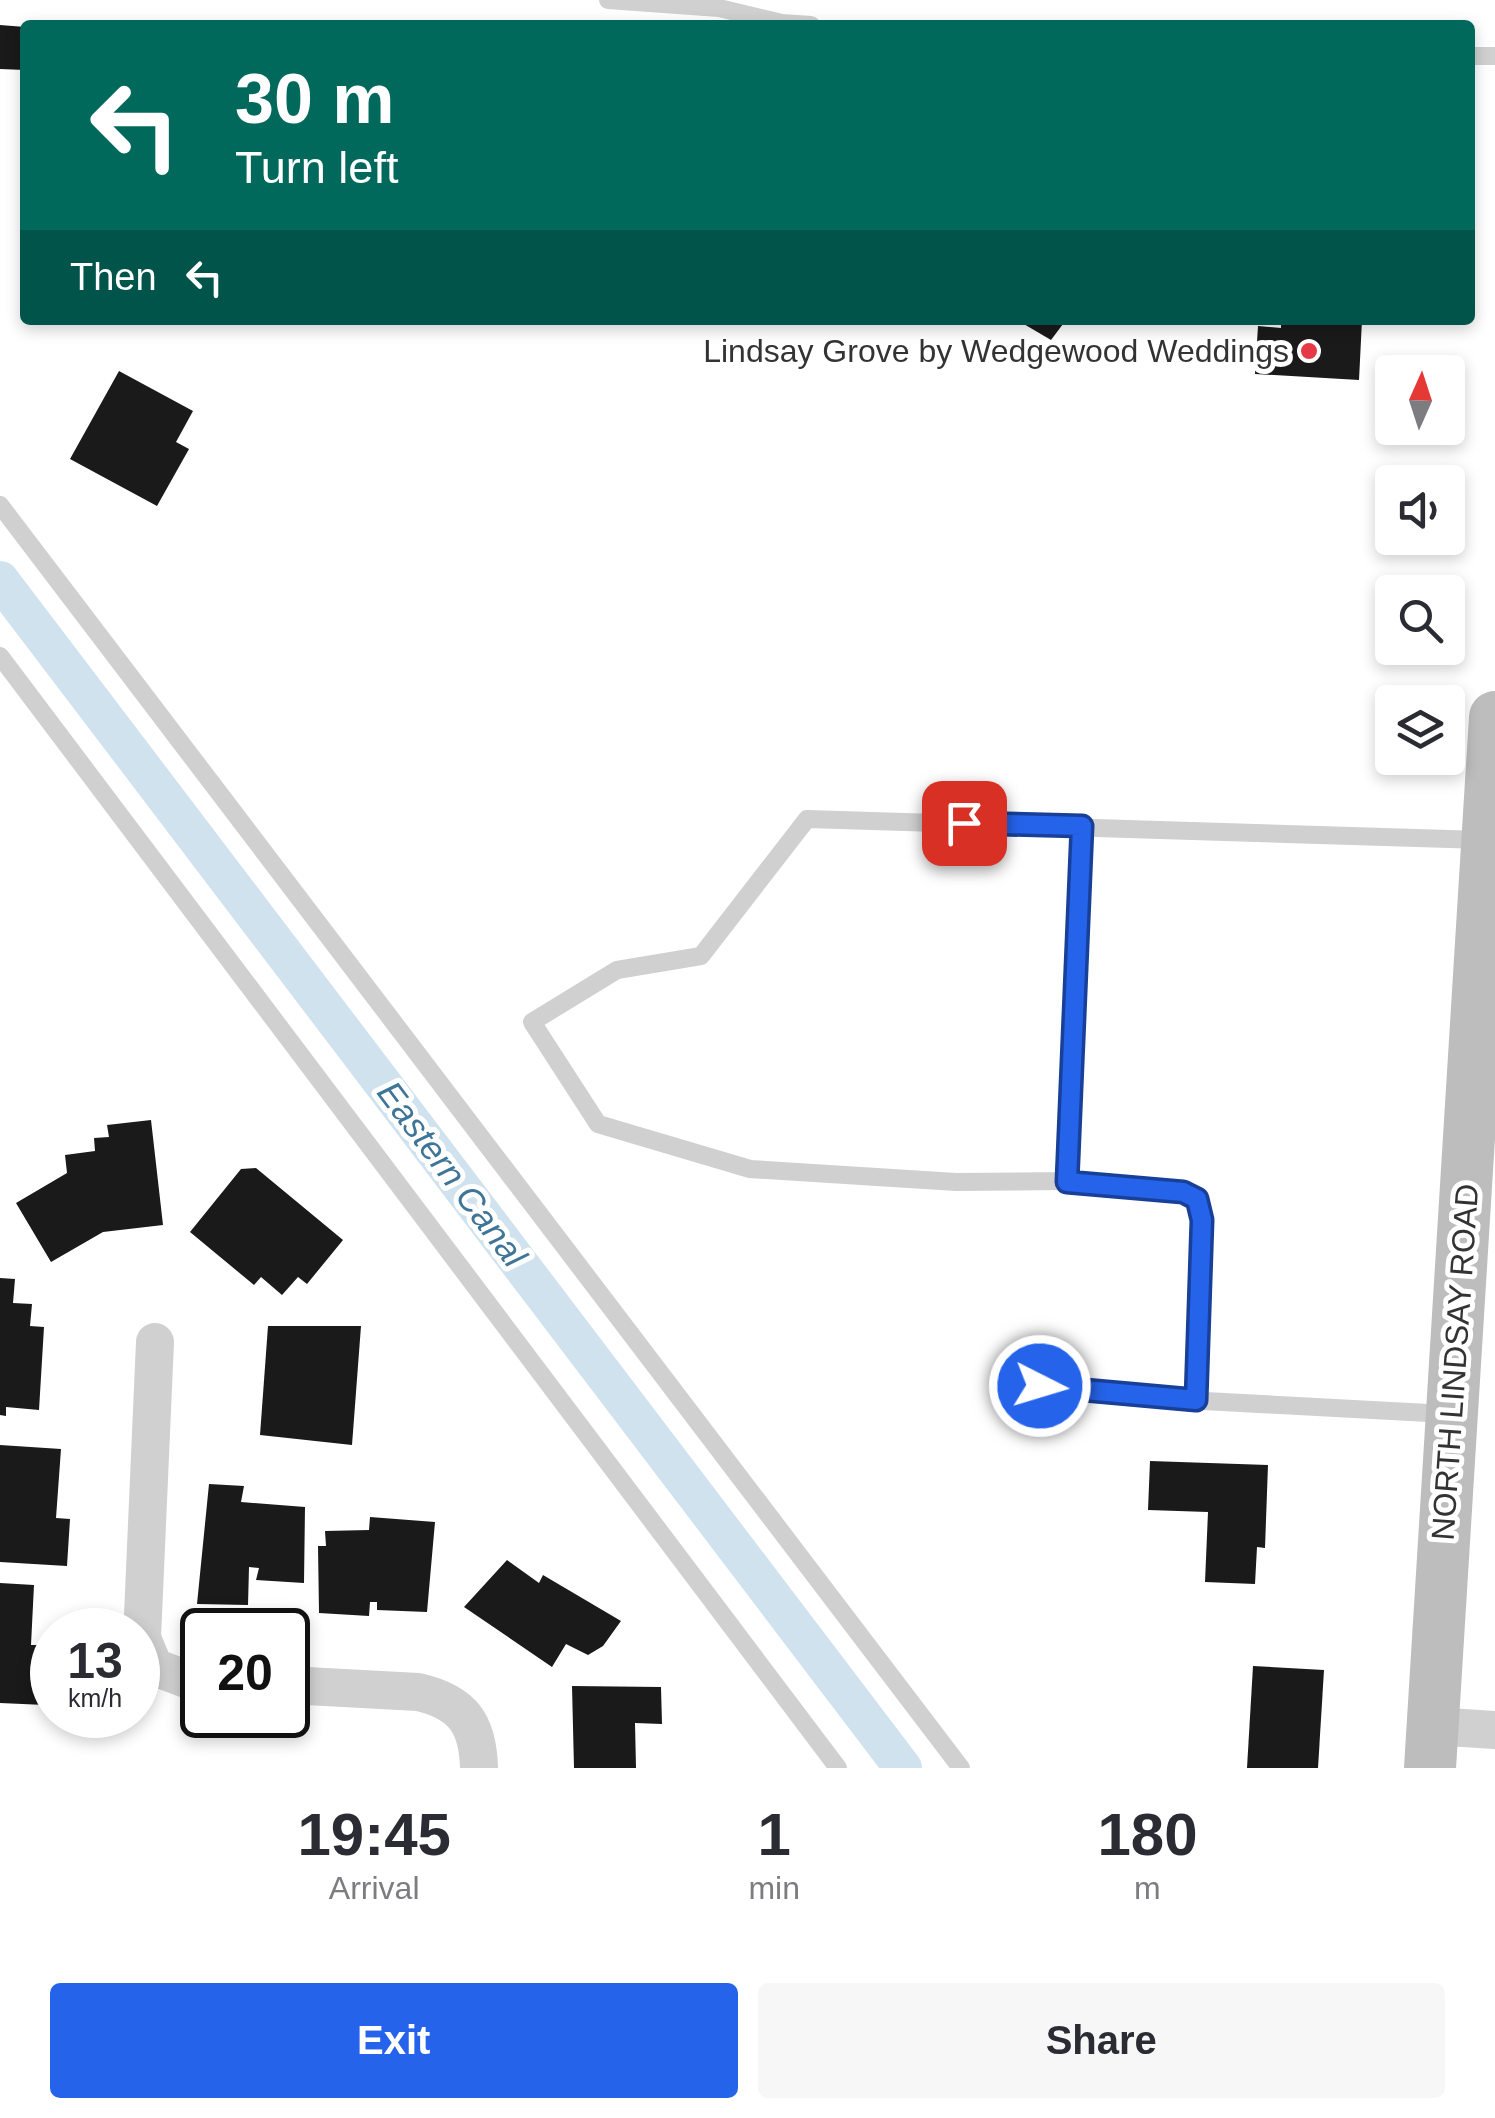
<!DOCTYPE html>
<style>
body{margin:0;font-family:Helvetica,sans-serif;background:#f7f7f7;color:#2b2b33;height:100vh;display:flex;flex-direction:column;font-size:38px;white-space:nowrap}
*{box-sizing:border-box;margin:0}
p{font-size:32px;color:#7c7c81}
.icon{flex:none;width:55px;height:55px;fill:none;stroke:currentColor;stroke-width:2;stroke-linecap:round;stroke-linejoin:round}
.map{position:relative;height:1768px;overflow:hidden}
.panel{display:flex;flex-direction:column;background:#fff;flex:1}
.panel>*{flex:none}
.banner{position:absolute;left:20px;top:20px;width:1455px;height:305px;border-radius:10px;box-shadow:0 5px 15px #0003;background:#00695c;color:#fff;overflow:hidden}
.needle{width:65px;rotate:3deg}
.tools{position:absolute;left:1375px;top:355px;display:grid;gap:20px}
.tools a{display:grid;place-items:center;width:90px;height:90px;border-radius:10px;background:#fff;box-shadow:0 5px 15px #0003;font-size:50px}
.speed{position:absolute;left:30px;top:1608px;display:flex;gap:20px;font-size:50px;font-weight:700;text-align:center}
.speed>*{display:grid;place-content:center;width:130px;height:130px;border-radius:50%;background:#fff;box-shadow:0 5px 15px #0003;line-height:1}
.speed small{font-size:25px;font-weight:400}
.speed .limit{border:5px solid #111;border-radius:15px;background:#fff;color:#111}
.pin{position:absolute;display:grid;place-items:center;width:85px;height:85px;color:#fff;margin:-42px;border-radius:20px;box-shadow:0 5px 15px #0006}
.me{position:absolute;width:110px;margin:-55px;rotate:95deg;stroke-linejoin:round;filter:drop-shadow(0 0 8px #0008)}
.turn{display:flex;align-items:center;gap:35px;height:210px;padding:0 50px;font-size:45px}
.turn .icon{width:130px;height:130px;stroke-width:2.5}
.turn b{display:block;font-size:70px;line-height:85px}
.then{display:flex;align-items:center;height:95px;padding:0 50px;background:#0003;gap:20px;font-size:38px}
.eta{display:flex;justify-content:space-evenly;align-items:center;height:170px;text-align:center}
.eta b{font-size:60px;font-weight:800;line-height:70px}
.action{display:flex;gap:20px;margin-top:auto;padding:20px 50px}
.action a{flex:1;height:115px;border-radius:10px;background:#2563eb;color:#fff;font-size:40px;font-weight:800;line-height:115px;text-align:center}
.action a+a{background:#f7f7f7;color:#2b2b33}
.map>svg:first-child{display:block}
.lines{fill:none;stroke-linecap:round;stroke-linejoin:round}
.canal{stroke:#cfe2ee;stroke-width:38}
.building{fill:#1a1a1a}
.lane{stroke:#d0d0d0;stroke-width:18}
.street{stroke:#d0d0d0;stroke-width:38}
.secondary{stroke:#bdbdbd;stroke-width:52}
.route-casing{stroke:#184099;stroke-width:25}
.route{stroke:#2563eb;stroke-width:18}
.poi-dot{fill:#e63946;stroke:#fff;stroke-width:4}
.labels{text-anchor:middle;stroke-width:10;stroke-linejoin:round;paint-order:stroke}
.poi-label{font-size:32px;fill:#333;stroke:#fff;text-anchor:end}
.street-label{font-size:32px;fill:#333;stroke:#fff}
.water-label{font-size:35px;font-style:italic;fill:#3f7597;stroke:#fff}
</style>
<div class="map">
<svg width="1495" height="1768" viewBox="0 0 1495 1768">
<rect width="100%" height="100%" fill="#fff"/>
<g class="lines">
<path class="canal" d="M0,580L903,1768"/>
</g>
<g class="building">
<path d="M0,25L25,27V70L0,69Z"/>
<path d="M1017,320H1066L1051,340Z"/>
<path d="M1281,320H1362L1359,380L1255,374L1258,326L1281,328Z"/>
<path d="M119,371L193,411L176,442L189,449L157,506L70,459Z"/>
<path d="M151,1120L163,1225L103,1232L51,1262L16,1203L67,1173L65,1155L95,1151L94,1138L109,1137L107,1125Z"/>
<path d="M256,1168L343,1240L307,1284L298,1277L282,1295L261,1277L254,1285L190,1232L241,1169Z"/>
<path d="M0,1278L15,1279L13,1303L32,1304L30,1326L44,1327L39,1410L6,1407V1416L0,1415Z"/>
<path d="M268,1326H361L352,1445L260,1435Z"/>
<path d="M0,1445L61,1449L56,1518L70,1519L67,1566L0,1562Z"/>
<path d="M1150,1461L1268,1465L1265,1548L1257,1547L1255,1584L1205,1582L1208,1512L1148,1510Z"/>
<path d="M209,1484L244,1486L241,1502L305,1507L304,1583L256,1580L259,1568L249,1567L248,1605L197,1604Z"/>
<path d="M370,1517L435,1522L427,1612L377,1610V1602H370L369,1616L319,1613L318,1546H326L325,1531L369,1530Z"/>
<path d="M507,1560L539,1583L543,1575L621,1621L603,1646L588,1655L566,1644L552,1667L464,1607Z"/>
<path d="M0,1583L34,1585L31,1645H39V1659H47L45,1705L0,1703Z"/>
<path d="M1253,1666L1324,1670L1318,1768H1247Z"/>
<path d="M572,1686L661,1687L662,1724L635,1723L636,1768H574Z"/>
</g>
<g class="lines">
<g class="lane">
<path d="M608,0L719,8L782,23L811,25"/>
<path d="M1470,56H1495"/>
<path d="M0,505L961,1768"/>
<path d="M0,656L838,1768"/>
<path d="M1082,827L1067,1181L956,1182L750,1169L598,1124L532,1022L617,970L701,956L807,819L1482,840"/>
<path d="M1067,1181L1183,1192L1197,1199L1203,1220L1196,1400"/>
<path d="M1040,1387L1167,1399L1447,1414"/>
</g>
<g class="street">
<path d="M155,1342L142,1638L154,1667L186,1679L202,1680"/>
<path d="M288,1685L418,1692C462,1702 478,1723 479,1768"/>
<path d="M1432,1726L1495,1730"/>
</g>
<path class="secondary" d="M1430,1768L1495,717"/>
</g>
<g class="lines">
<g class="route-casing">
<path id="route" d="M964,823L1082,826L1067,1182L1183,1192L1197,1199L1202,1220L1196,1400L1040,1386"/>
</g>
<use href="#route" class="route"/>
</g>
<circle class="poi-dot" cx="1309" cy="351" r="10"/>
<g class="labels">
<g class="poi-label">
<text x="1289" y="362">Lindsay Grove by Wedgewood Weddings</text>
</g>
<g class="street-label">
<text transform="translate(1455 1362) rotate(-86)" y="11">NORTH LINDSAY ROAD</text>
</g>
<g class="water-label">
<text transform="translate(452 1174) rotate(53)" y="12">Eastern Canal</text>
</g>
</g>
</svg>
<div class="tools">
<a><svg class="needle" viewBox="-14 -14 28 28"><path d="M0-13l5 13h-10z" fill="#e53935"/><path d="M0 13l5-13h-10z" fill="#7c7c81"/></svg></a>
<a><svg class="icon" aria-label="sound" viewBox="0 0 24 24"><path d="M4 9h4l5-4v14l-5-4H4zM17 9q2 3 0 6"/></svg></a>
<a><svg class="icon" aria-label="search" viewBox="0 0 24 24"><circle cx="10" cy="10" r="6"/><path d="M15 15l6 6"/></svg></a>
<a><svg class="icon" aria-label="layers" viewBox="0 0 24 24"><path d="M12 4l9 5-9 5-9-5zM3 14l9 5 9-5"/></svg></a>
</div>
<div class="speed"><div>13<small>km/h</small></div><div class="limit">20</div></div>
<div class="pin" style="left:964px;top:823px;background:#d93025"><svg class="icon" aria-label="arrive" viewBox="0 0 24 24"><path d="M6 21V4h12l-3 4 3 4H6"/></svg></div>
<svg class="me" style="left:1040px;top:1386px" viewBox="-20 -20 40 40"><circle r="17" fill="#2563eb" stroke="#fff" stroke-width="3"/><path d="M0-11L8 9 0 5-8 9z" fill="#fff"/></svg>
<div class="banner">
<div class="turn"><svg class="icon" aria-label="left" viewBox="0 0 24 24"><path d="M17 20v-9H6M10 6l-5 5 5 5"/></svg><div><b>30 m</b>Turn left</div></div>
<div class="then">Then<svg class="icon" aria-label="left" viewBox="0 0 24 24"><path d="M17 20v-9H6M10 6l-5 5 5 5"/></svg></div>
</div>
</div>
<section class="panel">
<div class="eta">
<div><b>19:45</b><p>Arrival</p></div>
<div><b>1</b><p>min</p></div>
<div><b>180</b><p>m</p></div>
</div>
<div class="action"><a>Exit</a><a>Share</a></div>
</section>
